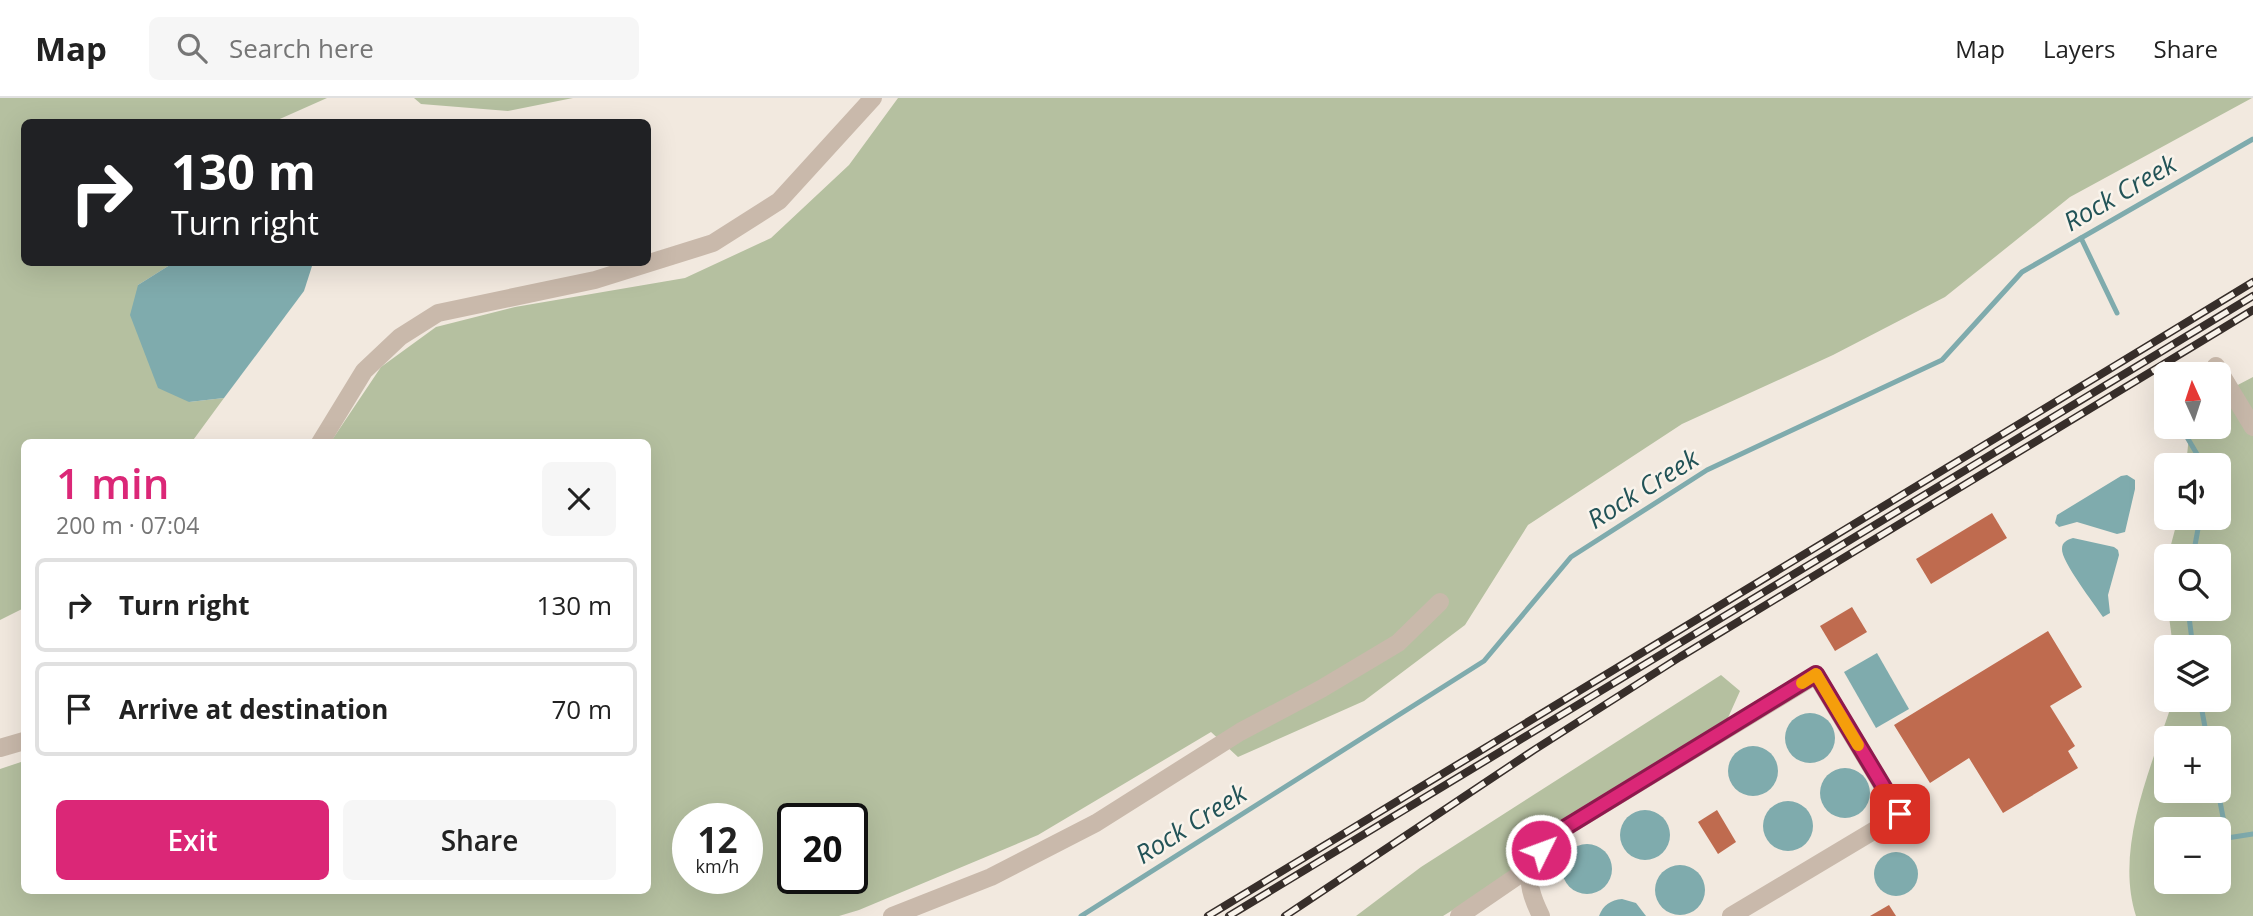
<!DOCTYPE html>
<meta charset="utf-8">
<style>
body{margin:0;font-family:"Open Sans",sans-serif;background:#f6f6f6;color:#222;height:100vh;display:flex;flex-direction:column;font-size:26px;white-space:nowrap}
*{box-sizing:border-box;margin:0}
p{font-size:23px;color:#767676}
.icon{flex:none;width:38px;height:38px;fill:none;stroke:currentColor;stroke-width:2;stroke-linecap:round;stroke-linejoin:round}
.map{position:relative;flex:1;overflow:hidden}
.side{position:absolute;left:21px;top:341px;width:630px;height:455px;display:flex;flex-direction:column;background:#fff;border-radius:10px;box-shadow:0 7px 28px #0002}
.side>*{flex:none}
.top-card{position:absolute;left:21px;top:21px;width:630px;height:147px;border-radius:10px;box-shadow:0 7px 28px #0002;background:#202124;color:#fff;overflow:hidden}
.needle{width:46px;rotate:357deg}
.fabs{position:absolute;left:2154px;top:264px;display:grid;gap:14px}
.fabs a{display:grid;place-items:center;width:77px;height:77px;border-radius:10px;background:#fff;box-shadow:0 7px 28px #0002;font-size:35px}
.speed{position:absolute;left:672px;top:705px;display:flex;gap:14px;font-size:35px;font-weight:700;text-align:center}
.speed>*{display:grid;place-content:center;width:91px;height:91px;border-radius:50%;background:#fff;box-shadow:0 7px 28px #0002;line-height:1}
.speed small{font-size:18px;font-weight:400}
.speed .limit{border:4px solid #111;border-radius:10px;background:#fff;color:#111}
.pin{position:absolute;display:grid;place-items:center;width:60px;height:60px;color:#fff;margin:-30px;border-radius:14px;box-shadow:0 4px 10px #0006}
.me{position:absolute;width:77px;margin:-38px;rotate:48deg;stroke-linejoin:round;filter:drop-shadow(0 0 5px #0008)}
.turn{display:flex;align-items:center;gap:24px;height:147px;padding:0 35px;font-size:32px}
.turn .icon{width:91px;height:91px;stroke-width:2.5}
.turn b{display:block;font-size:49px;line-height:60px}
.round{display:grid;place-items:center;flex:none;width:74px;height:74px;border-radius:10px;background:#f6f6f6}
.headline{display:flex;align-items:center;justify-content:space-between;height:119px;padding:0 35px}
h1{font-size:42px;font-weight:600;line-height:52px;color:#db2777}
.action{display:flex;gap:14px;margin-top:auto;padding:14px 35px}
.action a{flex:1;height:80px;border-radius:10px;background:#db2777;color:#fff;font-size:28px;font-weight:600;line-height:80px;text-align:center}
.action a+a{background:#f6f6f6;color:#222}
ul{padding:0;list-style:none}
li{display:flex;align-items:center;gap:21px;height:94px;margin:0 14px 10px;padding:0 21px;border:4px solid #e0e0e0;border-radius:10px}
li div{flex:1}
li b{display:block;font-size:26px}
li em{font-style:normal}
header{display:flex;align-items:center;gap:42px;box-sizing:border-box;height:98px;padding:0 35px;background:#fff;border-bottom:2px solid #e0e0e0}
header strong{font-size:33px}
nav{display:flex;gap:38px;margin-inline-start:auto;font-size:24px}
.search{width:490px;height:63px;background:#f6f6f6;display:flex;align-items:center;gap:18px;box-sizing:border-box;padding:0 24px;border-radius:10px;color:#767676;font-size:26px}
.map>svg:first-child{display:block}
.green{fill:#b5c0a0;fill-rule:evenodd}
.water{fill:#7fabad}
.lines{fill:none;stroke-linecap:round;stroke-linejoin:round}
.stream{stroke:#7fabad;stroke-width:5}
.building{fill:#bf6b4f}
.minor{stroke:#c9b9ab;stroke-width:18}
.rail-casing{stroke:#372e2a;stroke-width:8}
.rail{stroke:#f9f3eb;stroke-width:5;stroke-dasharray:16;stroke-linecap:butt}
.route-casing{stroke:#8e194d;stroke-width:18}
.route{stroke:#db2777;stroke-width:12}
.slow{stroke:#f59e0b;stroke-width:12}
.labels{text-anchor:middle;stroke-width:5;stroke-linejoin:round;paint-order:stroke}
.water-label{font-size:26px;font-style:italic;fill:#225357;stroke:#f9f3eb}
</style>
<header>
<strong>Map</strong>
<div class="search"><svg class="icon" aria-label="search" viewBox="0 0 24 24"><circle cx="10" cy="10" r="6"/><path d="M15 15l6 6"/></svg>Search here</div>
<nav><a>Map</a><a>Layers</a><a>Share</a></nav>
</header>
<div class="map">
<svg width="2253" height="818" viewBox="0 0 2253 818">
<rect width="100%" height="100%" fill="#f2e9df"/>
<g class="green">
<path d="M0,0H327L273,24H24V164L173,165L138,187L189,304L224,300L191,345H24V510L0,522Z"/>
<path d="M414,0H573L508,13L421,6Z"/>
<path d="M898,0H2252L2070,99L1945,199L1833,257L1682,326L1528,427L1465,527L1364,603L1238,659L1211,634L1038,737L859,812L839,818H0V671L24,663V793H648V345H330L381,269L436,229L515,209L685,180L771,140L849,67ZM688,721H747V780H688ZM793,721H852V780H793Z"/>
<path d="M2253,279V818H2136C2114,749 2152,668 2173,602H2219V550L2173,549L2168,511H2219V458H2168L2178,420H2219V368L2186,367L2189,338L2197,329H2219V304L2232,290ZM2166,640H2219V693H2166ZM2166,732H2219V784H2166Z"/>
<path d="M1721,577L1740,593L1727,622L1531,742L1510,777L1443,818H1356L1421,769Z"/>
</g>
<g class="water">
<path d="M173,165H313L304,193L224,300L189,304L158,290L130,217L138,187Z"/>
<path d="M2127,377L2135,382V391L2125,434L2117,436L2077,424L2059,429L2055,425L2057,417L2121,378Z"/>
<path d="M2073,440L2114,449L2118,452L2119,457L2108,497L2110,515L2103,519C2095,507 2061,463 2062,451C2062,444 2067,442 2073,440Z"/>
<path d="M1877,555L1909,611L1876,630L1844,574Z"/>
<circle cx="1810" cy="640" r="25"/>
<circle cx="1753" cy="673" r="25"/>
<circle cx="1845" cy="695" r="25"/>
<circle cx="1788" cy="728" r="25"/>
<circle cx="1645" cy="737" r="25"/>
<circle cx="1587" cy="771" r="25"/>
<circle cx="1896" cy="776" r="22"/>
<circle cx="1680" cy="792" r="25"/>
<path d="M1622,801L1636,805L1646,818H1599C1603,807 1611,802 1622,801Z"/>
</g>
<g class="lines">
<g class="stream">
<path d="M2081,140L2117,215"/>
<path d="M2181,329L2204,368"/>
<path d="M2193,458L2200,420"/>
<path d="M2188,511L2193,550"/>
<path d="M2200,602L2207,640"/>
<path d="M2218,693L2227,740L2253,736"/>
<path d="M1081,818L1484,563L1571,459L1707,372L1942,262L2022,174L2253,41"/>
</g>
</g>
<g class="building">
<path d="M1992,415L2007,440L1931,486L1916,461Z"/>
<path d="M1852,509L1867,534L1835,553L1820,528Z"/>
<path d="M2048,533L2082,589L2050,608L2075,648L2068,653L2078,670L2003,715L1969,660L1930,685L1894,627Z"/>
<path d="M1717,712L1736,744L1718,756L1698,724Z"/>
<path d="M1889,807L1896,818H1870Z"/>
</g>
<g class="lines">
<g class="minor">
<path d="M2216,268L2253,329"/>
<path d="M320,345L364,273L400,239L438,215L595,182L713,145L779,103L873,0"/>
<path d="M0,650L24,643"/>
<path d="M892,818L991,779L1096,725L1240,634L1321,591L1398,545L1440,504"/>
<path d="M1459,818L1532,768"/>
<path d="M1541,818C1521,777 1528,766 1558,734L1816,577L1900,717L1731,818"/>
</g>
<g class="rail-casing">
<g id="rail">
<path d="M1208,818L2253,184"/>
<path d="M1229,818L2253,198"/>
<path d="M1285,818L1534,652L1680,559L2253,212"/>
</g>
</g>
<use href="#rail" class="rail"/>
</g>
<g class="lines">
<g class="route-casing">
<path id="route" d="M1541,752L1558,734L1816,576L1900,716"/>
</g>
<use href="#route" class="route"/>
<path class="slow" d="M1802,585L1816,576L1858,647"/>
</g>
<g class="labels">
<g class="water-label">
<text transform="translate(2120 95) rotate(-30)" y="9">Rock Creek</text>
<text transform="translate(1643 391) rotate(-32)" y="9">Rock Creek</text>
<text transform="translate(1191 726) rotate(-32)" y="9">Rock Creek</text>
</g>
</g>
</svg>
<div class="fabs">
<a><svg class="needle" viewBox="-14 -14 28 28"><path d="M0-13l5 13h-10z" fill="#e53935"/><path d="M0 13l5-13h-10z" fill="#767676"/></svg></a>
<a><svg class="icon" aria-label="sound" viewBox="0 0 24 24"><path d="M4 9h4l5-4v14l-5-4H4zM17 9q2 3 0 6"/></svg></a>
<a><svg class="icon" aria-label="search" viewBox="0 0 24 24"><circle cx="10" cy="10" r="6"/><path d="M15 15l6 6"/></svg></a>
<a><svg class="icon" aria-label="layers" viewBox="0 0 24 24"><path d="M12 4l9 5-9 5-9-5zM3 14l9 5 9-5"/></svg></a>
<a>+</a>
<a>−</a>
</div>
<div class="speed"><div>12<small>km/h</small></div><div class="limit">20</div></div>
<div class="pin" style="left:1900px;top:716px;background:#d93025"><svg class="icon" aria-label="arrive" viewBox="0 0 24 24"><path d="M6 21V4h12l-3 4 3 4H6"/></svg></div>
<svg class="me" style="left:1541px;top:752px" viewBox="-20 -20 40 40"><circle r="17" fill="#db2777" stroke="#fff" stroke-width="3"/><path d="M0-11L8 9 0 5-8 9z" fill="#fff"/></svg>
<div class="top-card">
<div class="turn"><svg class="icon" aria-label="right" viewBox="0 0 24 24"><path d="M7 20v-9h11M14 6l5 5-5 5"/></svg><div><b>130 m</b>Turn right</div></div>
</div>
<section class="side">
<div class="headline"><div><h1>1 min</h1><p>200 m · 07:04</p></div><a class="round"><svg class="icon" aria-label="close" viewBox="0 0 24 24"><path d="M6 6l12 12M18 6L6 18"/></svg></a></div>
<ul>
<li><svg class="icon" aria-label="right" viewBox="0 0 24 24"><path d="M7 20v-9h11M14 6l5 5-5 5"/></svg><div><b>Turn right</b></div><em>130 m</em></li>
<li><svg class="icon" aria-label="arrive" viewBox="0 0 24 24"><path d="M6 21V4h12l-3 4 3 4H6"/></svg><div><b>Arrive at destination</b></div><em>70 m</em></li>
</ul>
<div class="action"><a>Exit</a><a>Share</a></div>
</section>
</div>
